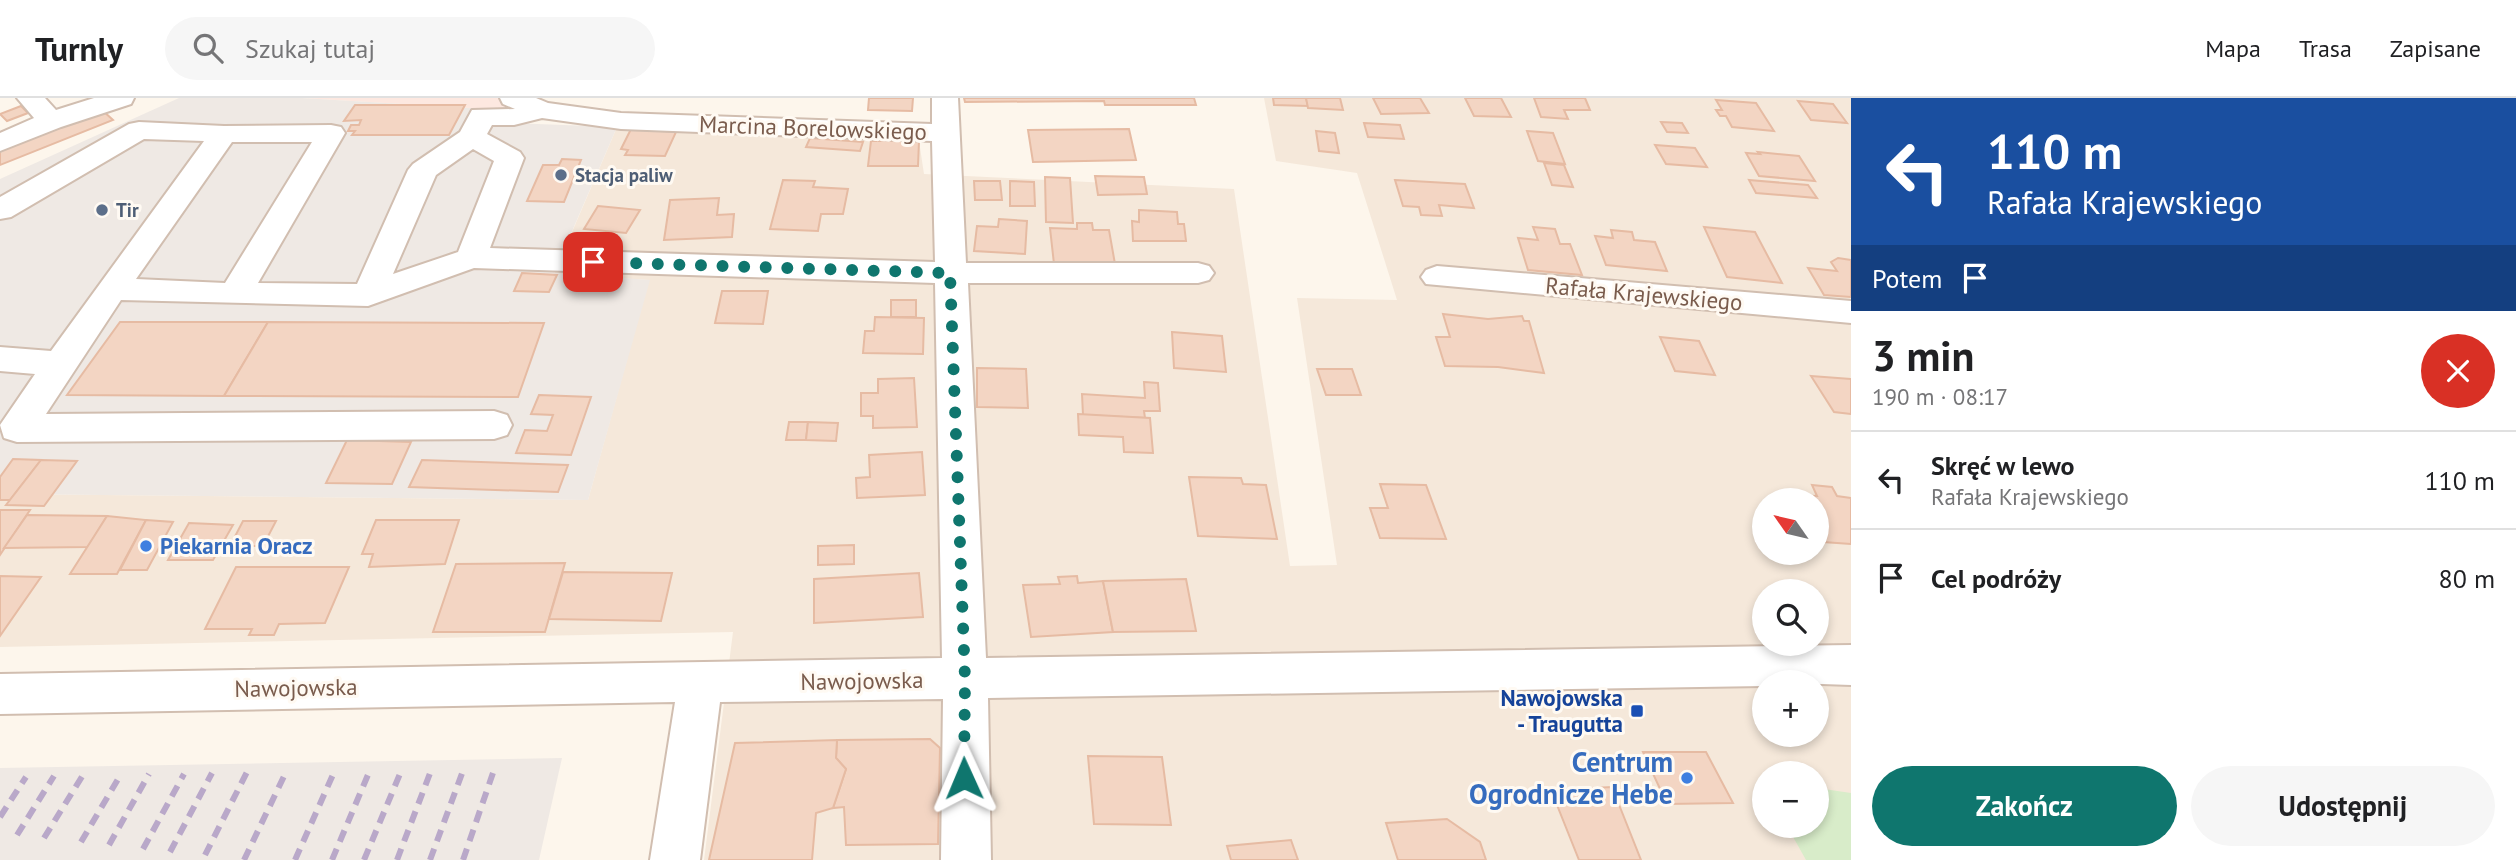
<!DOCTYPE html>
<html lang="pl">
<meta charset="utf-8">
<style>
body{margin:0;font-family:"PT Sans",sans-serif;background:#f6f6f6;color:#202124;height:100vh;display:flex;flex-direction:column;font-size:26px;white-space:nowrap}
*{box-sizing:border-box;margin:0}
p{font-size:23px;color:#757577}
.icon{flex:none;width:38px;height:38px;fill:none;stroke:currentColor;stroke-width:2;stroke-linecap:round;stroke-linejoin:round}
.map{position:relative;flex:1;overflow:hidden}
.drawer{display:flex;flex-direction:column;background:#fff;width:665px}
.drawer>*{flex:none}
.hud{background:#1a4fa0;color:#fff;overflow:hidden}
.needle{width:46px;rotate:304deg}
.buttons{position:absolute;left:1752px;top:390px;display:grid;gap:14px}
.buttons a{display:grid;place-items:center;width:77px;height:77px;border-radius:50%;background:#fff;box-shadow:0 4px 10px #0003;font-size:35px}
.pin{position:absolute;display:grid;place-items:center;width:60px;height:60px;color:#fff;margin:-30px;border-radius:14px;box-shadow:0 4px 10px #0006}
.me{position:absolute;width:77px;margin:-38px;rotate:359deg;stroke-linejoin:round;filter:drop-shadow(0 0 5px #0008)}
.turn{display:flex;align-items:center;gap:24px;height:147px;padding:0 21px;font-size:32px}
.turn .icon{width:91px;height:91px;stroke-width:2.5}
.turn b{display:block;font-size:49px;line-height:60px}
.then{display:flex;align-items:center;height:66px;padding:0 21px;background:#0003;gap:14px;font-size:26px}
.round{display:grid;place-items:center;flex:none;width:74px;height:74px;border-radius:37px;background:#f6f6f6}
.head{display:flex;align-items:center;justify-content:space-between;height:119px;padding:0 21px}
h1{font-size:42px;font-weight:700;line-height:52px}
.cta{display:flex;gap:14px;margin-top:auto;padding:14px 21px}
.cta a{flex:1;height:80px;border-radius:42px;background:#0f766e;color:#fff;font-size:28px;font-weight:700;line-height:80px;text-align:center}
.cta a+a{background:#f6f6f6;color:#202124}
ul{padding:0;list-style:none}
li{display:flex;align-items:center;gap:21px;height:98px;padding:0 21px;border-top:2px solid #e0e0e0}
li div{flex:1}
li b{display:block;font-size:26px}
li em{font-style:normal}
header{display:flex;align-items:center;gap:42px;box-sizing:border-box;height:98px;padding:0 35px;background:#fff;border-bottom:2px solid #e0e0e0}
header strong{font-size:33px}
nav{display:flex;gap:38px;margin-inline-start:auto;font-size:24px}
.search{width:490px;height:63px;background:#f6f6f6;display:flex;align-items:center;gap:18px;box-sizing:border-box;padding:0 24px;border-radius:38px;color:#757577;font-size:26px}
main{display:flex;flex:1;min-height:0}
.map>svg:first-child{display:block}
.residential{fill:#f5e8da;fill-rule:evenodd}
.commercial{fill:#fde8e0}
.industrial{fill:#efe9e4}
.green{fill:#d8ecc9}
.building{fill:#f3d5c3;stroke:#e6bba3;stroke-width:2}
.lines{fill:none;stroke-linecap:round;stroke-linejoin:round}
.minor-casing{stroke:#d1beb0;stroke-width:4}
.minor{fill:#fff;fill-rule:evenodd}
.rail{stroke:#b9a8c9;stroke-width:6;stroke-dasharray:12 8;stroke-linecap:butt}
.route{stroke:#0f766e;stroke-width:12;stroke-dasharray:0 21.6}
.service-dot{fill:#5c6f8a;stroke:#fffaf3;stroke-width:2.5}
.shop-dot{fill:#3f7fe0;stroke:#fffaf3;stroke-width:2.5}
.transit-dot{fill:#1a4fb4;stroke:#fffaf3;stroke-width:2.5}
.labels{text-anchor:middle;stroke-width:6;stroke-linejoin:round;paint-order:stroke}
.far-service-label{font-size:19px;font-weight:bold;fill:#4e5e75;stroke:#fffaf3;text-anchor:start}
.street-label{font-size:23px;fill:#7a5c4d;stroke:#fffaf3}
.shop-label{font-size:23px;font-weight:bold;fill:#366cbe;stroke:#fffaf3;text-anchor:start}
.transit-label{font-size:23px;font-weight:bold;fill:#164399;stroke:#fffaf3;text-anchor:end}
.near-shop-label{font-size:28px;font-weight:bold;fill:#366cbe;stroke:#fffaf3;text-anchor:end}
</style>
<header>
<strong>Turnly</strong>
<div class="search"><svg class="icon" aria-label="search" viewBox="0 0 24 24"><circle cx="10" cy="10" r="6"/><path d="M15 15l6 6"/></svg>Szukaj tutaj</div>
<nav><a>Mapa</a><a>Trasa</a><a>Zapisane</a></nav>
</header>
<main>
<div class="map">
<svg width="1851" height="762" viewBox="0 0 1851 762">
<rect width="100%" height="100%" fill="#fdf6ec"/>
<path class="residential" d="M1264,0H1851V762H704L733,534L0,549V396L588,402L649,182L554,176L617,29L919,43L924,76L1234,91L1290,468L1337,467L1297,200L1397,202L1357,75L1276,63ZM1764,402H1816V455H1764ZM1764,494H1816V546H1764ZM1764,584H1816V637H1764ZM1764,676H1816V728H1764Z"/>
<path class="commercial" d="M302,0H526L518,13Z"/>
<g class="industrial">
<path d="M179,0H302L518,13L510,25L617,29L554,175L650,182L588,402L0,396V81Z"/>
<path d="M562,660L539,762H0V670Z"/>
</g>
<path class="green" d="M1817,690L1851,695V762H1806L1787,728H1816Z"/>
<g class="building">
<path d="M869,0H913L912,13L868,12Z"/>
<path d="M964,0H1194L1196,7H1105L1104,3L965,4Z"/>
<path d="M1273,0H1306L1308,8L1274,7Z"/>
<path d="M1306,0H1340L1343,12L1308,10Z"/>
<path d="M1373,0H1420L1429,15L1381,16Z"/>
<path d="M1465,0H1501L1511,19L1474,18Z"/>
<path d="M1534,0H1585L1590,12H1564L1568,21L1541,19Z"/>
<path d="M1716,2L1756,5L1774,33L1732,29L1726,18H1720L1716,12H1722Z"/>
<path d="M1798,3L1833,6L1847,25L1811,22Z"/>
<path d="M355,7H465L449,37H352L355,33H348L351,27H359L361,22L344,23Z"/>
<path d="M21,8L28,15L7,23L0,16Z"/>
<path d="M102,12L113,22L0,67V52Z"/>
<path d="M1661,24L1682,25L1688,35L1667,34Z"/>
<path d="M1364,25L1400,27L1404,41L1368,39Z"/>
<path d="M631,31L676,34L665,58L625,57L628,52L621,51Z"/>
<path d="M1129,31L1136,62L1033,64L1028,32Z"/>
<path d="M1316,33L1335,35L1339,55L1319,53Z"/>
<path d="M1527,33L1553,35L1565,66L1538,63Z"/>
<path d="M810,40L863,44L860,53L806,49Z"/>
<path d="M871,43H919L918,68H868Z"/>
<path d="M1655,47L1695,50L1707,69L1666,66Z"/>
<path d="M1758,54L1799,58L1815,83L1759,78L1746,55L1760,56Z"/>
<path d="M562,61L581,62L564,104L527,103L543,67H559Z"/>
<path d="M1544,65L1564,67L1573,89L1552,87Z"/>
<path d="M1095,78L1144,79L1147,96L1098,97Z"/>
<path d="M1045,79L1070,80L1073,125L1046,124Z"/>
<path d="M783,82L815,83L813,89L848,91L843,116H821L818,133L770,131Z"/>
<path d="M1395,82L1465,86L1474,110L1439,107L1442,118L1421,117L1419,109L1403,108Z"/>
<path d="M1749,82L1808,87L1817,100L1756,95Z"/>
<path d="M974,83H1000L1002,102H975Z"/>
<path d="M1010,83L1034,84L1035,108H1010Z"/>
<path d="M719,100L717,117L734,116L732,139L664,142L670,102Z"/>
<path d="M598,108L640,112L626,135L584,131Z"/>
<path d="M1139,112L1177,114L1178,126H1184L1186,143H1133L1132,123L1139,124Z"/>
<path d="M999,121L1027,123L1025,156L974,153L977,128L998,129Z"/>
<path d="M1077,125H1092L1093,132H1109L1115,166H1054L1050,130L1077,131Z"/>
<path d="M1533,129L1555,131L1560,146H1570L1582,177L1528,172L1518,140L1538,142Z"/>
<path d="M1704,129L1755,134L1782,185L1727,179Z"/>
<path d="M1611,132L1632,134L1634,142L1655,144L1667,173L1606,167L1595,138L1613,140Z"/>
<path d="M1838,160L1851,162V199L1824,197L1808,170L1837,173L1831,164Z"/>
<path d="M522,175L557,177L549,194L514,193Z"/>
<path d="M722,193H768L763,226L715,225Z"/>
<rect x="891" y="202" width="25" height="17"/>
<path d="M1443,216L1488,221L1522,218L1524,223H1529L1544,275L1498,269L1445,268L1436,239H1450Z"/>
<path d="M875,219L924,220L923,256L863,255L865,233H874Z"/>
<path d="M120,224H268L224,298L67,297Z"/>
<path d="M268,224L544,225L518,299L224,298Z"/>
<path d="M1172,234L1222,238L1226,274L1174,270Z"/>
<path d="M1660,239L1699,243L1715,277L1675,273Z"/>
<path d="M977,270L1026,271L1028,310L977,309Z"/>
<path d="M1317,271H1352L1361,297H1326Z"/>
<path d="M1811,278L1851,281V316L1834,314Z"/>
<path d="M914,280L917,329L873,330V318H861V295H878V281Z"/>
<path d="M1144,284L1158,285L1160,313H1144L1145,320L1083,317L1082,296L1145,300Z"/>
<path d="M539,297L591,299L571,357L516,355L525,332L547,333L553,317L531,316Z"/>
<path d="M1078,316L1150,320L1153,355L1124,354L1123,339L1079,337Z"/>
<path d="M789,324H808L806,342H786Z"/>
<path d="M808,324L838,325L836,343L806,342Z"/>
<path d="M347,342L411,344L392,386L326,385Z"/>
<path d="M922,354L925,397L857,400L856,380L870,379L869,357Z"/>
<path d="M13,361L41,362L10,402H0V379Z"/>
<path d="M41,362L77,363L44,408L6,407Z"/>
<path d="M422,362L568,367L558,394L409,389Z"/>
<path d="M1189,379L1241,380L1243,386L1266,387L1277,441L1198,438Z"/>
<path d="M1380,386L1426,387L1446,441L1380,440L1370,410H1388Z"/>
<path d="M1812,387L1832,389L1837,398L1851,400V446L1823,444L1816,432V402H1800L1797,397L1817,398Z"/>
<path d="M0,412H30L0,457Z"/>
<path d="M27,417L107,418L88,449L4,450Z"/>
<path d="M107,418L146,422L117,476H70Z"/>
<path d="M146,422L173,424L147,472H120Z"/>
<path d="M376,422H459L445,466L369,469L373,456H362Z"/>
<path d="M243,423H276L263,448H230Z"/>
<path d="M189,425L233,427L213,462H168Z"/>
<path d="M854,447V466L818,467V448Z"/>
<path d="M565,465L545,534H433L456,466Z"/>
<path d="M236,469H349L325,525L279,526L274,537H249L252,531H205Z"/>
<path d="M563,474L672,475L661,523L549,521Z"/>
<path d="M919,475L923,519L814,525V481Z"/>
<path d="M0,478L41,479L0,538Z"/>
<path d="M1077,478L1078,485L1103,483L1113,534L1031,539L1023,487L1060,486L1058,479Z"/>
<path d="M1186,481L1196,533L1113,534L1103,483Z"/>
<path d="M930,641L940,650L938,746L846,747L844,709L833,710L846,671L836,660L837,642Z"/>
<path d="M837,642L836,660L846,671L833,710L816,715L812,762H709L735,645Z"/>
<path d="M1643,654H1706L1733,705L1667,706Z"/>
<path d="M1088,658L1162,659L1171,727L1094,726Z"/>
<path d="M1612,689L1641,762H1579L1551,692Z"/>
<path d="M1447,721L1480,744L1486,762H1398L1386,725Z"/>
<path d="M1291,742L1298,762H1231L1227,748Z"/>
</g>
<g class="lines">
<g class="minor-casing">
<g id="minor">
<path d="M17,0H45L56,12L94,0H134L131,6L61,29L0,53V35L34,20Z"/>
<path d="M500,0H536L548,5L621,15L932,26V0H958L966,165H1198L1209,168L1214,175L1209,182L1198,185H968L986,560L1851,547V587L1764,584V588L988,600L991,762H941L943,601L720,604L700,762H650L675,604L0,616V576L942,560L935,185L474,170L368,208L121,202L46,316L494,313L507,317L512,327L507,337L494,341L17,344L4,340L0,327L35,276L0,273V249L51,253L204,43L144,41L11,119L0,121V99L129,26L139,24L224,28L331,27L341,29L345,35L258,185L357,186L408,72L413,66L460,34L472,12L515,11L503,6ZM542,20L621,31L932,43L935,164L490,150L524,60L520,54L487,36L492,27H514ZM232,44H312L225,185L136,181ZM473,51L494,63L458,154L393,176L436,77Z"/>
<path d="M1437,168L1851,203V225L1426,186L1421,179L1426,172Z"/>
</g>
</g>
<use href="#minor" class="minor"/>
<g class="rail">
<path d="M0,719L26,679"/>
<path d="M17,737L54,678"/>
<path d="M44,740L83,677"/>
<path d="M81,744L121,676"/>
<path d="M109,747L149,676"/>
<path d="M143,751L184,676"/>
<path d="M170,754L212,675"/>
<path d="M205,757L247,674"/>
<path d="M244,762L286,674"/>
<path d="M295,762L335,672"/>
<path d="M332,762L370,672"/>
<path d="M364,762L402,671"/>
<path d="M397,762L432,670"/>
<path d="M430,762L464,670"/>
<path d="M463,762L495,669"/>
</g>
</g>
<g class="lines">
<path class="route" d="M593,164L950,175L965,581L964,680"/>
</g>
<g class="service-dot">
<circle cx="561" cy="77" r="7"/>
<circle cx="102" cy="112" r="7"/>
</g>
<g class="shop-dot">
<circle cx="146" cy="448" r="7"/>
<circle cx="1687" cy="680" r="7"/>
</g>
<rect class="transit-dot" x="1630" y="606" width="14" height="14" rx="3.5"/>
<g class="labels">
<g class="far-service-label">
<text x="575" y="84">Stacja paliw</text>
<text x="116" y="119">Tir</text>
</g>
<g class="street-label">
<text transform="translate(813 30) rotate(2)" y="8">Marcina Borelowskiego</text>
<text transform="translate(1644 196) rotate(5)" y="8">Rafała Krajewskiego</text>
<text transform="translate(862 583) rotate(-1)" y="8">Nawojowska</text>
<text transform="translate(296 590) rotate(-1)" y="8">Nawojowska</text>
</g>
<g class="shop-label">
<text x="160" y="456">Piekarnia Oracz</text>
</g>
<g class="transit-label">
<text x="1623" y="608">Nawojowska<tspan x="1623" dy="26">- Traugutta</tspan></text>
</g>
<g class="near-shop-label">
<text x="1673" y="674">Centrum<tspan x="1673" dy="32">Ogrodnicze Hebe</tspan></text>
</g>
</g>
</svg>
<div class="buttons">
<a><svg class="needle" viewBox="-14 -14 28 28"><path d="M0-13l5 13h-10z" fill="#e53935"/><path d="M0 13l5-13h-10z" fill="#757577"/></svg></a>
<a><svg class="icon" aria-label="search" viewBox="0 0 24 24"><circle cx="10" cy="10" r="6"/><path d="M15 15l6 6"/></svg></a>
<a>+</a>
<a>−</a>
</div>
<div class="pin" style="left:593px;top:164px;background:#d93025"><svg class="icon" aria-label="arrive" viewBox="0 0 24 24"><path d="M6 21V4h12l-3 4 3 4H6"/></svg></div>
<svg class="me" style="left:964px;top:680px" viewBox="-20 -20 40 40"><path d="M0-17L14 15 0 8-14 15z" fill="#0f766e" stroke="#fff" stroke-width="4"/></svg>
</div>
<section class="drawer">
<div class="hud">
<div class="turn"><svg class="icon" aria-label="left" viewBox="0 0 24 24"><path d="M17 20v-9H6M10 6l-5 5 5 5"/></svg><div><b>110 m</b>Rafała Krajewskiego</div></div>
<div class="then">Potem<svg class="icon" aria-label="arrive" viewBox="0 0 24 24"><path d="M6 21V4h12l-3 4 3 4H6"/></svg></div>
</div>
<div class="head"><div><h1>3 min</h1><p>190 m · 08:17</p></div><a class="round" style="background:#d93025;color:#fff"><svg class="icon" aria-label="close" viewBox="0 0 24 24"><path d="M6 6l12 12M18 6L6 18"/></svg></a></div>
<ul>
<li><svg class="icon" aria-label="left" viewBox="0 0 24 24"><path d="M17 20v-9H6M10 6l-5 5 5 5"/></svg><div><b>Skręć w lewo</b><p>Rafała Krajewskiego</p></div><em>110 m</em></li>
<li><svg class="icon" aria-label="arrive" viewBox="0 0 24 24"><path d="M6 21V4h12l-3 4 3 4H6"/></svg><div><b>Cel podróży</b></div><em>80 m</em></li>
</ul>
<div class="cta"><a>Zakończ</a><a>Udostępnij</a></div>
</section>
</main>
